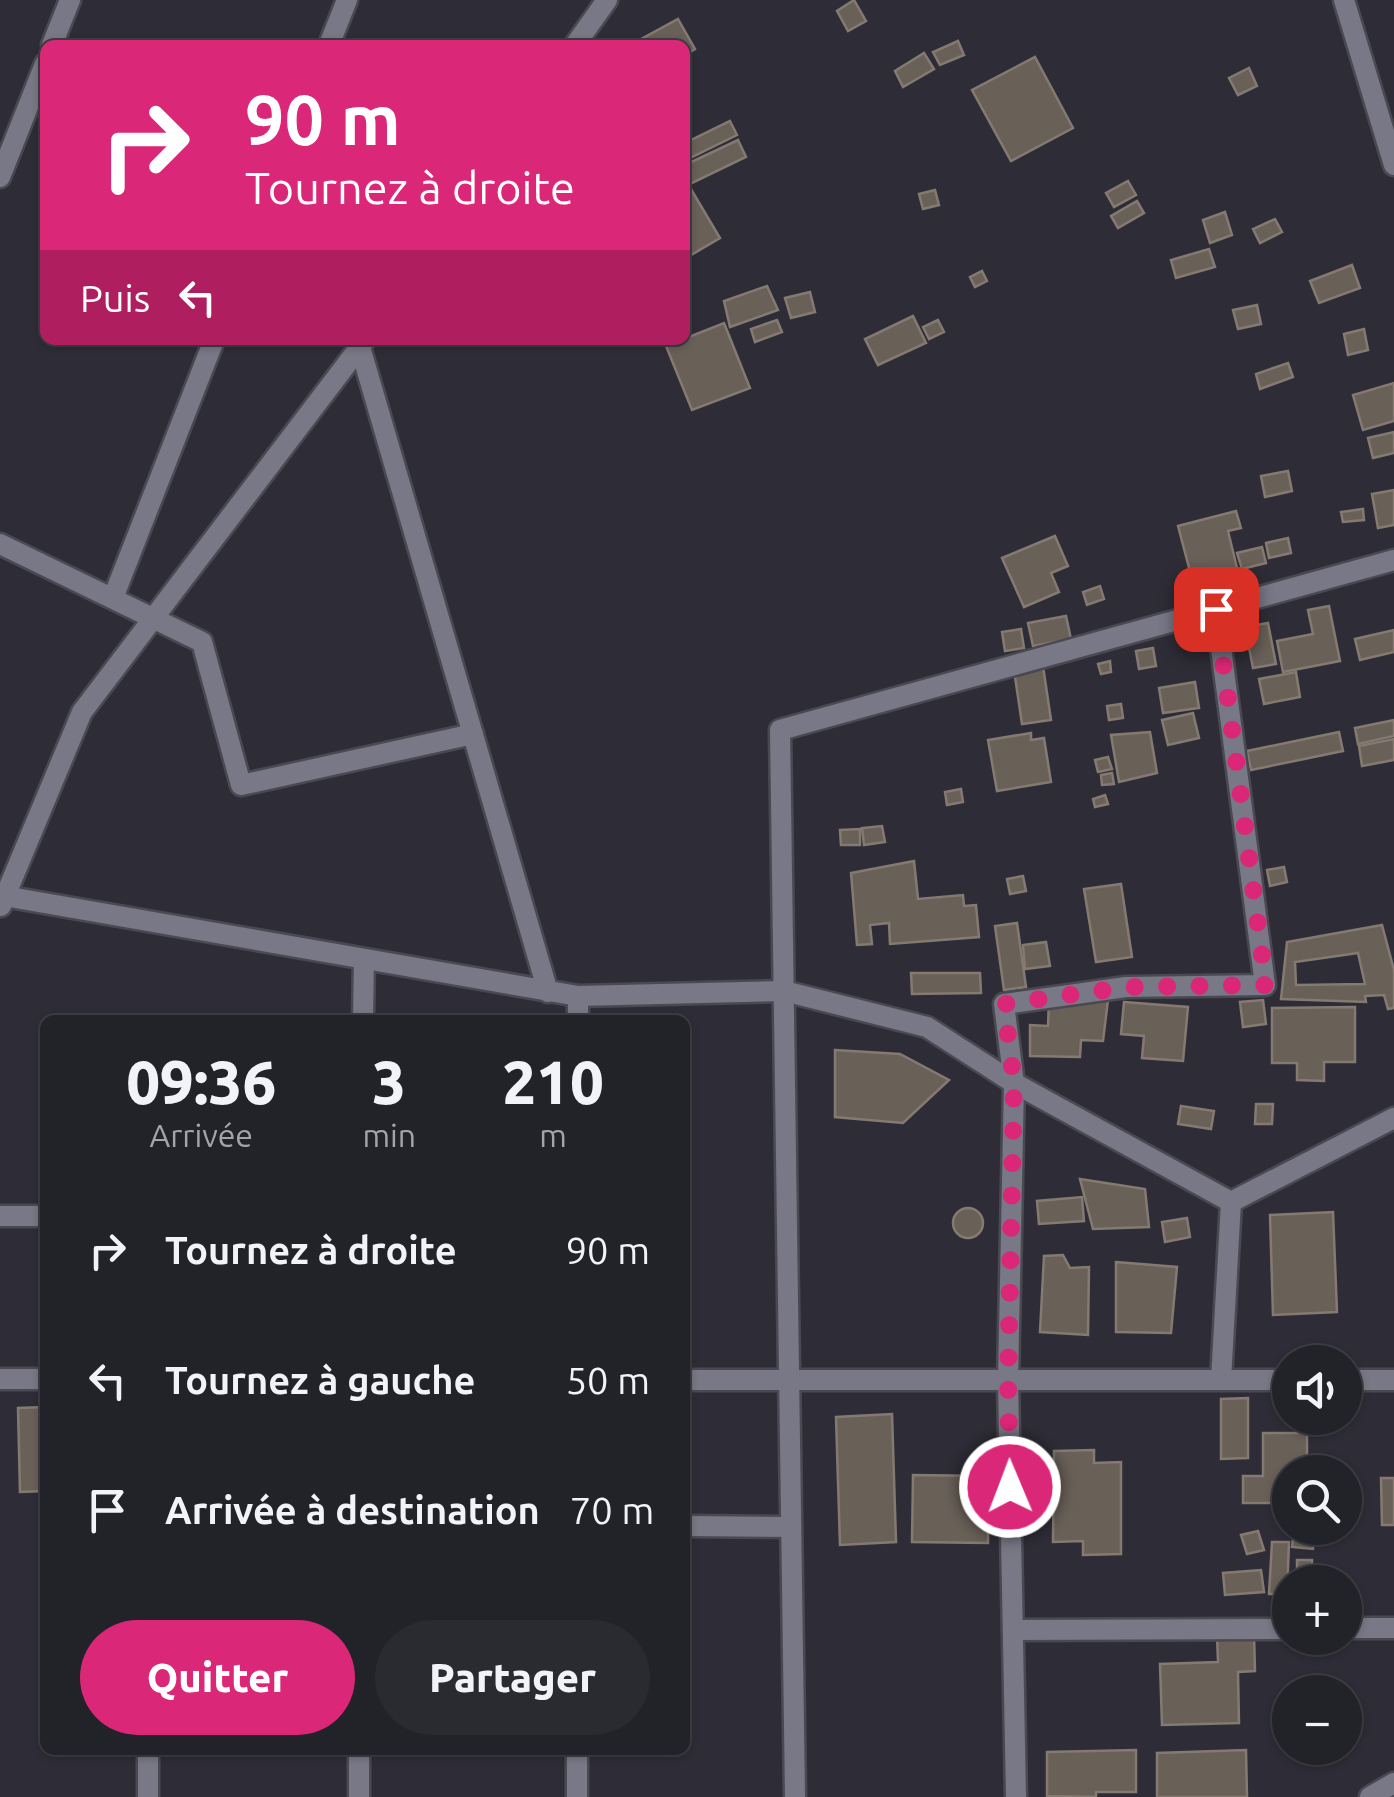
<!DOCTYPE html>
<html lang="fr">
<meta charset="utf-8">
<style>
body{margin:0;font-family:Ubuntu,sans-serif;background:#2a2a31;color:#f1f3f6;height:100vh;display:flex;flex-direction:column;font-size:38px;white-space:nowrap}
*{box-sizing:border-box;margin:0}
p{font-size:32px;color:#a2a4a8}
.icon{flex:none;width:55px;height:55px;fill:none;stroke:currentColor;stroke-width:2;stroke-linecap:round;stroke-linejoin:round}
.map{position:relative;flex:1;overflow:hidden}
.panel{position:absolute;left:40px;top:1015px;width:650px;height:740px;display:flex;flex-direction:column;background:#222229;border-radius:15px;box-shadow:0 2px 8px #0004,0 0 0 2px #3f3f46}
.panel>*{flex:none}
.top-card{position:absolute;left:40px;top:40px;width:650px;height:305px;border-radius:15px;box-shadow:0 2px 8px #0004,0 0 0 2px #3f3f46;background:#db2777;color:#fff;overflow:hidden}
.tools{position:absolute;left:1272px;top:1345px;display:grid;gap:20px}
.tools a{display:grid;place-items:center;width:90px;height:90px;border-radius:50%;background:#222229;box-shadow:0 2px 8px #0004,0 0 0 2px #3f3f46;font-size:50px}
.pin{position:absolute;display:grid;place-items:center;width:85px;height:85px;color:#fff;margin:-42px;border-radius:20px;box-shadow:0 5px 15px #0006}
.me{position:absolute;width:110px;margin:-55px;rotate:359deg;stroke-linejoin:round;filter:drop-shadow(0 0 8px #0008)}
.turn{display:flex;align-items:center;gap:35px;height:210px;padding:0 40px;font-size:45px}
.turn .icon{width:130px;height:130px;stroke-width:2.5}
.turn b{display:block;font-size:70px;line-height:85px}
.then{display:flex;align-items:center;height:95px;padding:0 40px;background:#0003;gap:20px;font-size:38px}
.eta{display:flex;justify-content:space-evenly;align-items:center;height:170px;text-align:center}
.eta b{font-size:60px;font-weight:800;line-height:70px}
.action{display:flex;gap:20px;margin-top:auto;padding:20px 40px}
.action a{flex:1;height:115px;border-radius:60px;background:#db2777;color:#fff;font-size:40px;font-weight:800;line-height:115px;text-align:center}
.action a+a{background:#2a2a31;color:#f1f3f6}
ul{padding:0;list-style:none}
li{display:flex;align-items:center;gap:30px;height:130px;padding:0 40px}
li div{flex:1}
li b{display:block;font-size:38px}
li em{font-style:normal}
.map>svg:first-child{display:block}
.building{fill:#696058;stroke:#847a72;stroke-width:2.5;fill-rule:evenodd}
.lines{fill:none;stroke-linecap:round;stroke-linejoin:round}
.minor-casing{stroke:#4a4952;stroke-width:25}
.minor{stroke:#787886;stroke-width:20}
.route{stroke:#db2777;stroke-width:18;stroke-dasharray:0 32.4}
</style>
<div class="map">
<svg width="1394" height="1797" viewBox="0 0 1394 1797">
<rect width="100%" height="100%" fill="#2e2d37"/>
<g class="building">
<path d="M854,0L866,21L848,31L837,11Z"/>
<path d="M678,19L695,49L685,55V45H630Z"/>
<path d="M958,41L964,55L940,65L933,52Z"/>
<path d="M924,53L934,69L903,87L895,71Z"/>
<path d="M1035,57L1073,128L1011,161L972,90Z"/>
<path d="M1249,68L1257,86L1238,95L1229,78Z"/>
<path d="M730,121L737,135L686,160L685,143Z"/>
<path d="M738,140L746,157L690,184L685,165Z"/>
<path d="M685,179L720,238L686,258L685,256Z"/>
<path d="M1128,181L1136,195L1114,207L1106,193Z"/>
<path d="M935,190L939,205L923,209L919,194Z"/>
<path d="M1137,201L1144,213L1118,228L1111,216Z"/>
<path d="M1225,212L1232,235L1210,243L1203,220Z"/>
<path d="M1275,219L1282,232L1260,243L1253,229Z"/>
<path d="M1209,249L1215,267L1176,278L1171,260Z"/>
<path d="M1352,265L1360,288L1319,303L1310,281Z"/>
<path d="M982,271L987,281L975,287L970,277Z"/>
<path d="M767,286L778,310L730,327L724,301Z"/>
<path d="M810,292L815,312L791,318L785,298Z"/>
<path d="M1257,305L1261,324L1238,329L1233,310Z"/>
<path d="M913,316L926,343L878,365L865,339Z"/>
<path d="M777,320L782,332L755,342L751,329Z"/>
<path d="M938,320L944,332L929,339L923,327Z"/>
<path d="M724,323L750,388L692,410L666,346Z"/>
<path d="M1364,329L1368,350L1348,355L1344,334Z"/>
<path d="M1288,363L1293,377L1260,389L1256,374Z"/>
<path d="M1394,383V421L1363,430L1353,395Z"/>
<path d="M1394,432V453L1373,458L1368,438Z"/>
<path d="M1288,471L1292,491L1265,497L1261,476Z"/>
<path d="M1394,490V525L1378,528L1372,494Z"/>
<path d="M1363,509L1364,520L1343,522L1341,512Z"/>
<path d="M1236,511L1241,528L1228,531L1238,572L1193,583L1178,526Z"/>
<path d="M1055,536L1068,566L1051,573L1059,592L1024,607L1002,558Z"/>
<path d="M1288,538L1291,553L1269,558L1266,543Z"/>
<path d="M1262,547L1266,563L1242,569L1237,553Z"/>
<path d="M1100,586L1104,599L1087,605L1083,592Z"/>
<path d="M1329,606L1340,661L1283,672L1277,641L1313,634L1308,610Z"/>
<path d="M1066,616L1071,639L1033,646L1028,623Z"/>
<path d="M1268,623L1276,664L1253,668L1245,627Z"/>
<path d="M1021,629L1024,648L1005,651L1002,632Z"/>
<path d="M1394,630V652L1360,660L1355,639Z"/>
<path d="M1153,648L1156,666L1139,669L1136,651Z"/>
<path d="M1110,661L1111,672L1101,674L1098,664Z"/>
<path d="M1043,666L1051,720L1022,724L1014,670Z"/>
<path d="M1296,672L1300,697L1264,704L1259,679Z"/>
<path d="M1195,682L1199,708L1163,713L1159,688Z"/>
<path d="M1121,704L1123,718L1109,720L1107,706Z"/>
<path d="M1193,713L1199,738L1168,745L1162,720Z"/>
<path d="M1394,720V736L1358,744L1355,728Z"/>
<path d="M1150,732L1157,773L1119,782L1111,735Z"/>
<path d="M1339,732L1343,751L1251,770L1247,751Z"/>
<path d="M1031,733V740L1044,738L1051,782L997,791L988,740Z"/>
<path d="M1394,739V760L1362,766L1359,746Z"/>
<path d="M1108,757L1112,769L1098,772L1095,760Z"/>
<path d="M1112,773L1114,784L1102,785L1101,775Z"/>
<path d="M961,789L963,802L947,805L945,792Z"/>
<path d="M1105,795L1108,804L1095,807L1093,799Z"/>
<path d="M882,826L885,842L864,845L862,828Z"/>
<path d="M860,829V845H841L840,830Z"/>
<path d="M914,861L918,899L963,895L964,906L976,905L979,937L890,944L889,923L870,925L872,944L857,945L851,873Z"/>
<path d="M1284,867L1287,882L1270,886L1267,870Z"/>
<path d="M1023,876L1026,891L1010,894L1007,879Z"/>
<path d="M1121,884L1132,957L1096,962L1084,889Z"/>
<path d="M1017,923L1026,987L1004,990L995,926Z"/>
<path d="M1382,925L1394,970V1008L1388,1009L1384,995L1365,996L1366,1002L1281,999L1287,942ZM1358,953L1365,984L1296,985L1295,962Z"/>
<path d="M1046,942L1050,966L1025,969L1023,945Z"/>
<path d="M911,973H980L981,993L912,994Z"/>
<path d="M1049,999L1108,1000L1103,1041L1081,1040L1080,1057L1030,1056V1025L1048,1026Z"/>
<path d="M1263,1000L1266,1024L1243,1027L1240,1002Z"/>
<path d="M1124,1002L1188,1007L1183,1061L1142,1058L1144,1036L1121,1034Z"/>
<path d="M1355,1007V1062H1324V1081L1297,1080V1063H1272V1008Z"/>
<path d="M835,1050L900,1054L949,1080L903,1123L835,1117Z"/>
<path d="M1256,1104H1273L1272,1124H1255Z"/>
<path d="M1181,1106L1214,1111L1211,1129L1178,1124Z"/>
<path d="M1080,1179L1145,1189L1149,1227L1093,1229Z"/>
<path d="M1082,1197L1084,1221L1039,1224L1037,1201Z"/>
<circle cx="968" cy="1223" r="15"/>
<path d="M1333,1212L1337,1312L1273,1315L1270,1215Z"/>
<path d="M1187,1218L1190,1237L1165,1242L1162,1222Z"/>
<path d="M1063,1255L1070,1268L1089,1267L1088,1335L1040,1332L1044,1256Z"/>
<path d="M1116,1262L1177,1267L1171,1333L1116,1332Z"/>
<path d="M1248,1398V1458L1221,1459V1399Z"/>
<path d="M45,1407V1491L20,1492L18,1408Z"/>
<path d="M892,1414L896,1542L840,1545L836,1417Z"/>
<path d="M1263,1433H1307V1472H1290V1503H1243V1476H1263Z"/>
<path d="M1094,1450V1463L1121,1462V1554L1083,1555V1541L1053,1542L1054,1451Z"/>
<path d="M913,1475L989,1476L988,1543L912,1542Z"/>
<path d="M1381,1478H1394V1525H1382Z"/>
<path d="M1258,1531L1264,1550L1247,1554L1241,1535Z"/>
<path d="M1294,1531L1314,1533L1313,1549L1292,1547Z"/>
<path d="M1272,1542H1289L1287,1594H1269Z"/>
<rect x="1297" y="1560" width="15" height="19"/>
<path d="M1261,1570L1264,1592L1225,1595L1223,1573Z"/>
<path d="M1254,1635L1255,1671L1238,1672L1239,1723L1162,1725L1160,1664L1218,1662L1217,1636Z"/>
<path d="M1136,1750V1792H1096V1797L1047,1796V1752Z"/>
<path d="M1246,1750L1247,1797H1157V1753Z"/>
</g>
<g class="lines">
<g class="minor-casing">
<g id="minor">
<path d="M1344,0L1394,165"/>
<path d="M52,45L70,0"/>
<path d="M329,45L347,0"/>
<path d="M575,45L607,0"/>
<path d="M0,177L45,64"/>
<path d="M360,347L548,992"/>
<path d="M0,544L202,642L241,785L473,734"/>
<path d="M113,598L214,340"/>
<path d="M4,896L578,996L784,991L927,1027L1014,1083L1231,1202L1394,1118"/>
<path d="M1,906L82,712L365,340"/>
<path d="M363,1020L364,959"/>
<path d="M578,1020V996"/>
<path d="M0,1216H45"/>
<path d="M0,1379H45"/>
<path d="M685,1380H1290"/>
<path d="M1221,1380L1231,1202"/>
<path d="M1345,1380H1394"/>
<path d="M685,1526L791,1527"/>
<path d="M1345,1628H1394"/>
<path d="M1013,1630L1290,1629"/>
<path d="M148,1797V1750"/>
<path d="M359,1797V1750"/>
<path d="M577,1797V1750"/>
<path d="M795,1797L780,730L1394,560"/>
<path d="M1016,1797L1008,1380L1014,1083L1004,1004L1126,987L1265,985L1216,609"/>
<path d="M1370,1797L1394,1783"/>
</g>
</g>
<use href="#minor" class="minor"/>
</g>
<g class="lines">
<path class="route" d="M1010,1487L1008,1380L1014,1083L1004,1004L1126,987L1266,985L1216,609"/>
</g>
</svg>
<div class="tools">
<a><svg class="icon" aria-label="sound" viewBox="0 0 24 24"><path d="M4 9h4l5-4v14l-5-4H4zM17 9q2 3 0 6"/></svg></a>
<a><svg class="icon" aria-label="search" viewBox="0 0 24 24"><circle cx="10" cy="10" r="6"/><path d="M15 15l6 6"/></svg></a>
<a>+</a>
<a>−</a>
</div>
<div class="pin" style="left:1216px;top:609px;background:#d93025"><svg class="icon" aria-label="arrive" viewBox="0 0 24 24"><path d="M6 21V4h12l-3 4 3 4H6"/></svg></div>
<svg class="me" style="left:1010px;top:1487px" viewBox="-20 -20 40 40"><circle r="17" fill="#db2777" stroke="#fff" stroke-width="3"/><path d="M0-11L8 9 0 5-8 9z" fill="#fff"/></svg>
<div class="top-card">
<div class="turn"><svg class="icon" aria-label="right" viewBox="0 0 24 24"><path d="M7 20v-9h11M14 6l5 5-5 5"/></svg><div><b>90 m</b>Tournez à droite</div></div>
<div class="then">Puis<svg class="icon" aria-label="left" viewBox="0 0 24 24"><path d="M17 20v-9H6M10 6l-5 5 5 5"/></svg></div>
</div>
<section class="panel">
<div class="eta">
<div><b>09:36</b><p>Arrivée</p></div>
<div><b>3</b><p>min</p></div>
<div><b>210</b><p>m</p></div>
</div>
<ul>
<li><svg class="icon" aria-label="right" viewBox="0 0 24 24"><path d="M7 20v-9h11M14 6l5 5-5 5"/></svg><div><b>Tournez à droite</b></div><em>90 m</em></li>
<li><svg class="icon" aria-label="left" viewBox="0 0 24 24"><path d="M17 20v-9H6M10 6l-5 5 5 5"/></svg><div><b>Tournez à gauche</b></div><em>50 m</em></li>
<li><svg class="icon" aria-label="arrive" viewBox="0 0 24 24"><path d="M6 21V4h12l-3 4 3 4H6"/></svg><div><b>Arrivée à destination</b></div><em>70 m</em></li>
</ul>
<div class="action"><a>Quitter</a><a>Partager</a></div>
</section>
</div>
